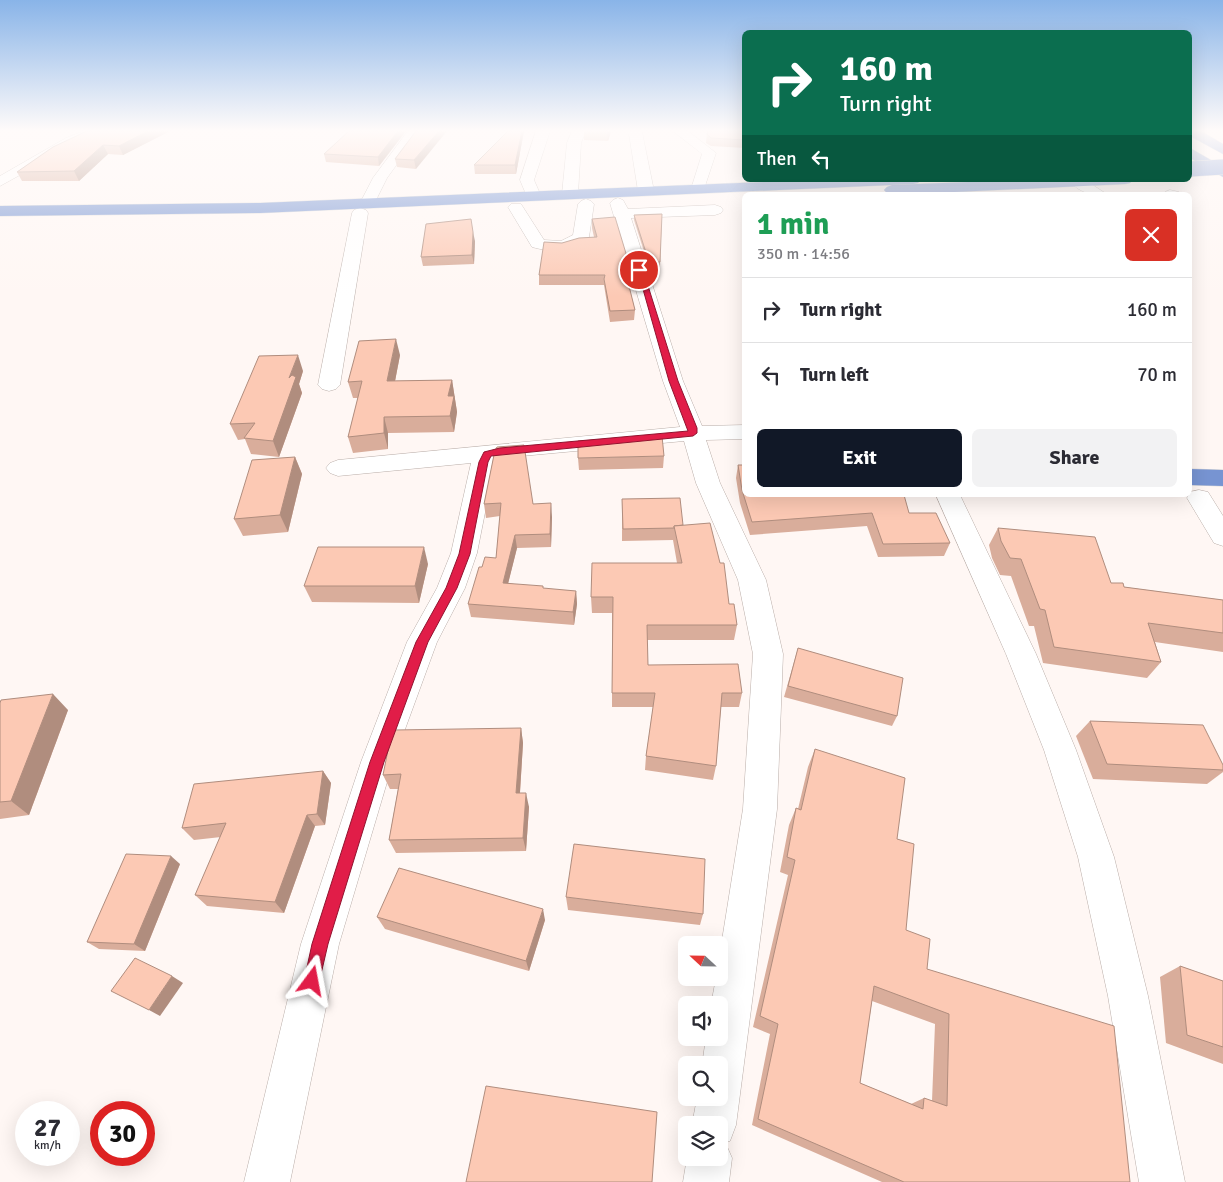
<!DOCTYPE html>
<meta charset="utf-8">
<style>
body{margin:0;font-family:Signika,sans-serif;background:#f2f2f3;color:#2b2b33;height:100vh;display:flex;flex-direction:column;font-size:19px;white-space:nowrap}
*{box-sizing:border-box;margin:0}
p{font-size:16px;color:#7c7c81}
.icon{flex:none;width:28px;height:28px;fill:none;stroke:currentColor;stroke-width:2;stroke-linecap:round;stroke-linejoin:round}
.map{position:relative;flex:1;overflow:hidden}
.panel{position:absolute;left:742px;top:192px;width:450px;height:305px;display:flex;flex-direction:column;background:#fff;border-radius:8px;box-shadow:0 5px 20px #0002}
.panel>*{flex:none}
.hud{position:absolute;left:742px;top:30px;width:450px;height:152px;border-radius:8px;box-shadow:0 5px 20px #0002;background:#0b6e4f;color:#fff;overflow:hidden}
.needle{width:32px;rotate:292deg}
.fabs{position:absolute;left:678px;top:936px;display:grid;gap:10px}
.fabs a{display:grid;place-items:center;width:50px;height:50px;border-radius:8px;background:#fff;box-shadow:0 5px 20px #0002;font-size:25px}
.speed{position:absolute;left:15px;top:1101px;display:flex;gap:10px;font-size:25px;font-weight:700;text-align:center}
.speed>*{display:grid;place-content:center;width:65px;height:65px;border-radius:50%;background:#fff;box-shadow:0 5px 20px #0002;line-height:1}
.speed small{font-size:12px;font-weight:400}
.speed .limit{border:8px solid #d22;background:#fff;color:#111}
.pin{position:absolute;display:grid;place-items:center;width:42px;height:42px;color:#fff;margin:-21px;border:2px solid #fff;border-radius:50%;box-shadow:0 1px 5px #0007}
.me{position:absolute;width:55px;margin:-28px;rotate:13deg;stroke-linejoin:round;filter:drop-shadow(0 0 4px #0008)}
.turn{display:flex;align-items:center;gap:18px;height:105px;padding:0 15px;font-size:22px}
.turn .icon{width:65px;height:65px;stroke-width:2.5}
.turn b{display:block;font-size:35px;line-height:42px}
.then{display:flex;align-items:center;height:48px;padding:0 15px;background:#0003;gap:10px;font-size:19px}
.round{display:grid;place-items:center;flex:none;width:52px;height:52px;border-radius:8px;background:#f2f2f3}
.head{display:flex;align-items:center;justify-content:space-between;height:85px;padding:0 15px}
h1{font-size:30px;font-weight:800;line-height:38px;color:#1e9e55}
.primary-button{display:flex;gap:10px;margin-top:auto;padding:10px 15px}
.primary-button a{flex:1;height:58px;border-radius:8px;background:#111827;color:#fff;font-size:20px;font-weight:800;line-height:58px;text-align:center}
.primary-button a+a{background:#f2f2f3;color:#2b2b33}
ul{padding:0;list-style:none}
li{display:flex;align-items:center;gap:15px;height:65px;padding:0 15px;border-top:1px solid #e1e1e2}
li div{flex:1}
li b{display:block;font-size:19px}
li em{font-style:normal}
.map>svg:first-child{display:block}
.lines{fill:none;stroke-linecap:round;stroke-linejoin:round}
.minor-casing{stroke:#baaea9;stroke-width:1}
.highway-casing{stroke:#d8d7d6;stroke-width:1}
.minor{fill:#fff;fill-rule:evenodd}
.highway{fill:#7794d2;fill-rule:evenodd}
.highway-bridge-casing{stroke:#d8d7d6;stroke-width:16;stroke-linecap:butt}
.highway-bridge{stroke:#7794d2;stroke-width:15}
.wall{fill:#d9ad9b;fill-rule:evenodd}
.shaded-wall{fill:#b08d7e}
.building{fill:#fcc9b4;stroke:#b08d7e;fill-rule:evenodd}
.route{fill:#e11d48;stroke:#92132f}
</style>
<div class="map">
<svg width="1223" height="1182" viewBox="0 0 1223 1182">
<rect width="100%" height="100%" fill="#fff7f4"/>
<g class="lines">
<g class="minor-casing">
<g id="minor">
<path d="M84,131H102L101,134L76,144L0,186V176L66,138Z"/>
<path d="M408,131H421L387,178L373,206H363L360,203L373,178Z"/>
<path d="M536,131H550L534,180L541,196L538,199H528L520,180Z"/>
<path d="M572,131H586L581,143L578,194L575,197H565L562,194L567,143Z"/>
<path d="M627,131L642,132L654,191L651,194H641L638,191L629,134Z"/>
<path d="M673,131H688L716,153L703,192H693L691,189L702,154Z"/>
<path d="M1072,180H1085L1108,195C1094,195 1080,194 1071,182Z"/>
<path d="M1170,190L1179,192L1182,195H1162L1165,192Z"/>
<path d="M618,198L623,200L628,209L715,205L721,207L723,210L721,213L715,215L631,218L683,381L702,426L745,425V439L706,440L720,483L766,580L783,654L777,809L736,1125L730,1141L725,1142L732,1158L729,1182H683L687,1158H719V1125H692L697,1098H719V1065H702L706,1038H719V1005H711L716,978H719V959L743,809L753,654L738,580L696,483L684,441L500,458L495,462L477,553L465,588L437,642L393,762L339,944L290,1182H244L301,944L361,762L407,642L437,588L451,553L471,463L338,476L330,473L326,468L330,463L338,460L680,427L663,381L610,203L613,200Z"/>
<path d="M586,199L591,201L594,204L589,237C577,255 550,252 532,247L508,207L511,204H521L544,240L561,241L573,235L578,204L581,201Z"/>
<path d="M360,208L366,210L368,213L340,385L336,389L329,391L322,389L318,385L352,213L354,210Z"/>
<path d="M1199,490L1208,492L1223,516V546L1214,543L1187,498L1190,492Z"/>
<path d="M936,495H960L1036,654L1076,750L1114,857L1148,996L1185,1182H1139L1108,996L1078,857L1044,750L1006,654Z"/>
</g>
</g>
<g class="highway-casing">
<g id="highway">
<path d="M1190,131H1201L1223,144V154L1190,136Z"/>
<path d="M1190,148L1223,167V177L1190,158Z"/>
<path d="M809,180H920L918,183L913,184L260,213L0,216V206L260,203Z"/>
<path d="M1021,180H1132L1130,183L1125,184L892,195L887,193L884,190L887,187L892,185Z"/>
<path d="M1190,469L1223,470V486L1190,485Z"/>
</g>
</g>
<use href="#minor" class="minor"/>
<use href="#highway" class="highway"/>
<g class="highway-bridge-casing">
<path id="highway-bridge" d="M1190,169L1223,167"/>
</g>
<use href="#highway-bridge" class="highway-bridge"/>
</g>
<g class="wall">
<path d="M170,131L123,155L108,154L79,181H22L17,172L53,147Z"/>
<path d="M406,131L379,166L326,162L324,154Z"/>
<path d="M416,131V169L397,167L395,159Z"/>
<path d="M508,131H524L516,174H475L474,165Z"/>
<path d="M584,131H611L608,141L584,140Z"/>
<path d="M691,131H745V148L711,146L706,143L707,132Z"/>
<path d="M662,214L660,267H649L634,220V215Z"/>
<path d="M592,219L631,270V280L629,287L635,310L634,320L610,322L604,285H539V275L562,243L594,237L592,228Z"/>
<path d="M475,241L474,264L423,266L421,257Z"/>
<path d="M400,355L395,381L452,380L457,412L454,432L388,433V449L353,453L348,437L358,398H353L348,382Z"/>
<path d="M303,371L299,384L302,393L279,457L251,454L245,439L238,440L230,424Z"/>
<path d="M495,450L533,504L552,517L551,547L517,548L508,583L544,589L576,591L577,604L574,625L471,617L468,604L482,567L496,558L500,516L486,518L484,504Z"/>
<path d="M664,456L663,468L579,470L578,458Z"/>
<path d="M295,457L302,474L288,532L243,536L234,519Z"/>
<path d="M738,465L909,513L950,543L944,556L878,557L867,526L750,535L740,503L736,478Z"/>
<path d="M622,499L683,525L729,604L737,625L734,640H647L648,665L742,693L739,707H721L716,766L713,780L645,770L646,756L653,707H612V613H592L591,597L677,563L673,540L622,541Z"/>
<path d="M998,528L1111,583L1124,587L1223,600V652L1155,642L1161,662L1147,678L1043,663L1034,626H1029L1011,576L1000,575L992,558L989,545Z"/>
<path d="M428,564L419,603L312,602L304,586Z"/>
<path d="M798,648L897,716L892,726L784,697Z"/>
<path d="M0,703L68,710L29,815L0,819Z"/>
<path d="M1090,721L1223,765V772L1207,784L1093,779L1076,736Z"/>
<path d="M521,728L523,743L520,793L529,807L526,851L396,853L389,840L398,789H390L383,775Z"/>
<path d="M815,749L897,839L906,930L927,969L1130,1182H882L752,1125L770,1034L753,1027L788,875L780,872L789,825L796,808L798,809L808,767ZM872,1001L935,1024L932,1101L924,1098L911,1104L860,1083Z"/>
<path d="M323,771L331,783L325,825L315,826L284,913L207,906L195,895L221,837L194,840L182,828Z"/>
<path d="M180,864L145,951L99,949L87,942Z"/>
<path d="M566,897L703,914L700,925L568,910Z"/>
<path d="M377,917L545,920L529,971L385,929Z"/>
<path d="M1180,966L1223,981V1064L1166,1043L1160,977Z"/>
</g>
<g class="shaded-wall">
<path d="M148,131H170L123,155L119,146Z"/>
<path d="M398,131H406L379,166L378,157Z"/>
<path d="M439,131H447L416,169L414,160Z"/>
<path d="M522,131H524L516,174L515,165Z"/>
<path d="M611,131L608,141L607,132Z"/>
<path d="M103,145L108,154L79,181L74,171Z"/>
<path d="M473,232L475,241L474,264L472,255Z"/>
<path d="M631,270V280L628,293V282Z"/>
<path d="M396,339L400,355L392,397L387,381Z"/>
<path d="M298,355L303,371L299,384L302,393L279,457L273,441L289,378Z"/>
<path d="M452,380L457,412L454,432L450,416L448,396Z"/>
<path d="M384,417L388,433V449L384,433Z"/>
<path d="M295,457L302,474L288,532L280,515Z"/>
<path d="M551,503L552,517L551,547L550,534Z"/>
<path d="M515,535L517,548L505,596L503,583Z"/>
<path d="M424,547L428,564L419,603L415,586Z"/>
<path d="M576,591L577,604L574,625L573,612Z"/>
<path d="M53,694L68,710L29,815L11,801Z"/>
<path d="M521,728L523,743L519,807L516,793Z"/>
<path d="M323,771L331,783L325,825L317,814Z"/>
<path d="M526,793L529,807L526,851L523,838Z"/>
<path d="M307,815L315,826L284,913L275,902Z"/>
<path d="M171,856L180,864L145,951L134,944Z"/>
<path d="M543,909L545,920L529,971L526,961Z"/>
<path d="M172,976L183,983L160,1016L149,1010Z"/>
</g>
<g class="building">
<path d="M87,131H148L119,146L103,145L74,171L17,172L53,147Z"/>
<path d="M349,131H398L378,157L324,154Z"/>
<path d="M416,131H439L414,160L395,159Z"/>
<path d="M508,131H522L515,165H474Z"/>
<path d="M708,131H745V140L711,138L707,134Z"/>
<path d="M662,214L660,262H649L634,215Z"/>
<path d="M615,217L631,270L628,282L635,310L610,311L604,279L605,275H539L544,242L562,243L579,238L597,237L592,219Z"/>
<path d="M471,219L473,232L472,255L421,257L426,224Z"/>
<path d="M396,339L387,381L452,380L448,396H454L450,416L384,417V433L348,437L362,381L348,382L359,341Z"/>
<path d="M298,355L289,378L292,375L296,377L273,441L244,438L255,423L230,424L259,356Z"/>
<path d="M662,436L664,456L578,458V441Z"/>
<path d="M524,445L533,504L551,503L550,534L515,535L503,583L543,586V588L576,591L573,612L468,604L479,567H482L485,557L496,558L501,503L484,504L495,450L497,447Z"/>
<path d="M295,457L280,515L234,519L252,460Z"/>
<path d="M738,465H745V495H904L909,513H936L950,543L883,544L872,513L752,522L742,490Z"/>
<path d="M680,498L683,525L674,526V528L623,529L622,499Z"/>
<path d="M710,523L720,563H724L729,604H734L737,625H647L648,665L738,664L742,693H722L716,766L646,756L655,693H612L613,597H591L592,563H682L674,526Z"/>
<path d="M998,528L1095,537L1111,583H1123L1124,587L1223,600V633L1148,623L1161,662L1054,647L1045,610L1040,609L1021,559L1010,558L1001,541Z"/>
<path d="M318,547H424L415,586H304Z"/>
<path d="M798,648L903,678L897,716L788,686Z"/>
<path d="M53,694L11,801L0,802V703L1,700Z"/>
<path d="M1090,721L1203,725L1223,765V770L1107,764Z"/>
<path d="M521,728L516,793H526L523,838L389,840L401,774L383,775L389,745L395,730Z"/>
<path d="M815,749L905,778L897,839L914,844L906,930L930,939L927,969L1114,1026L1130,1182H904L758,1119L778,1024L760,1016L795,860L787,857L796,808L801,810ZM874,986L949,1014L947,1106L924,1098L923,1109L860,1083Z"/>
<path d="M323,771L317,814L307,815L275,902L195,895L226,823L182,828L194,784Z"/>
<path d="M574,844L705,859L703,914L566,897Z"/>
<path d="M126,854L171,856L134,944L87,942Z"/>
<path d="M399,868L543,909L526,961L377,917Z"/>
<path d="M135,958L172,976L149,1010L111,991Z"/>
<path d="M1180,966L1223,981V1047L1187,1035Z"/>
<path d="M486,1086L657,1112L652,1182H466Z"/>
</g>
<linearGradient id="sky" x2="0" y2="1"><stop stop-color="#89b4e8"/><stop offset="0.44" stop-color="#fffbfa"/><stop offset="1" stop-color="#fffbfa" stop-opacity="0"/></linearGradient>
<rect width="1223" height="297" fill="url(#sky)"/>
<path class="route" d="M637,268L643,270L678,381L697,428V433L693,436L491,456L488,462L470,554L457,588L428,642L384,762L328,944L318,987L312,989L306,987L304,981L312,944L370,762L416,642L446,588L459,554L479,462L484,452L500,448L688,431L669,381Z"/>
</svg>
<div class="fabs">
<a><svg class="needle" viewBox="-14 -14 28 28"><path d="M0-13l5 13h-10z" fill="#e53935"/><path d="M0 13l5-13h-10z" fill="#7c7c81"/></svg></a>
<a><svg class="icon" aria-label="sound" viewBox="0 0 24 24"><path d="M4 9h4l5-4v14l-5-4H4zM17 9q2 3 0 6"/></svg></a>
<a><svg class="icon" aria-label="search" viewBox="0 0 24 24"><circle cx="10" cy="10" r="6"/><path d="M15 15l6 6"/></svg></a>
<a><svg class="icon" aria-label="layers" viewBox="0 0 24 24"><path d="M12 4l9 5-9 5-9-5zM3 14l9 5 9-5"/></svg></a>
</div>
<div class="speed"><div>27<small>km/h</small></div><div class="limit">30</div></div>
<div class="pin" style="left:639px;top:270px;background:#d93025"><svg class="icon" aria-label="arrive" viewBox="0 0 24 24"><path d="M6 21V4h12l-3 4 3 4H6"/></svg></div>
<svg class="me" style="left:312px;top:981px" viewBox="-20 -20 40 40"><path d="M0-17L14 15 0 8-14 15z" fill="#e11d48" stroke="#fff" stroke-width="4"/></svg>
<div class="hud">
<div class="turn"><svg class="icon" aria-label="right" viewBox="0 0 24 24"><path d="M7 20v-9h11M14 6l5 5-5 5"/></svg><div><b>160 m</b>Turn right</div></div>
<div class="then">Then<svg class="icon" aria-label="left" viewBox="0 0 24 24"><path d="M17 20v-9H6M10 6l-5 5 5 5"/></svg></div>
</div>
<section class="panel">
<div class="head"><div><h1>1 min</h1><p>350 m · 14:56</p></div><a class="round" style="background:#d93025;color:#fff"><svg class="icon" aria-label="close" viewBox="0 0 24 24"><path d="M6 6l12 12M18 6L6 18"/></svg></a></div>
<ul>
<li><svg class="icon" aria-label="right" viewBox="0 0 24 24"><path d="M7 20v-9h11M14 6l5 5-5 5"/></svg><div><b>Turn right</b></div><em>160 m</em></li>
<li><svg class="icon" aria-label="left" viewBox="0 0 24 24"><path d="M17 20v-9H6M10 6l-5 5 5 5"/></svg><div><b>Turn left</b></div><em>70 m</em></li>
</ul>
<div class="primary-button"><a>Exit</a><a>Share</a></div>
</section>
</div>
